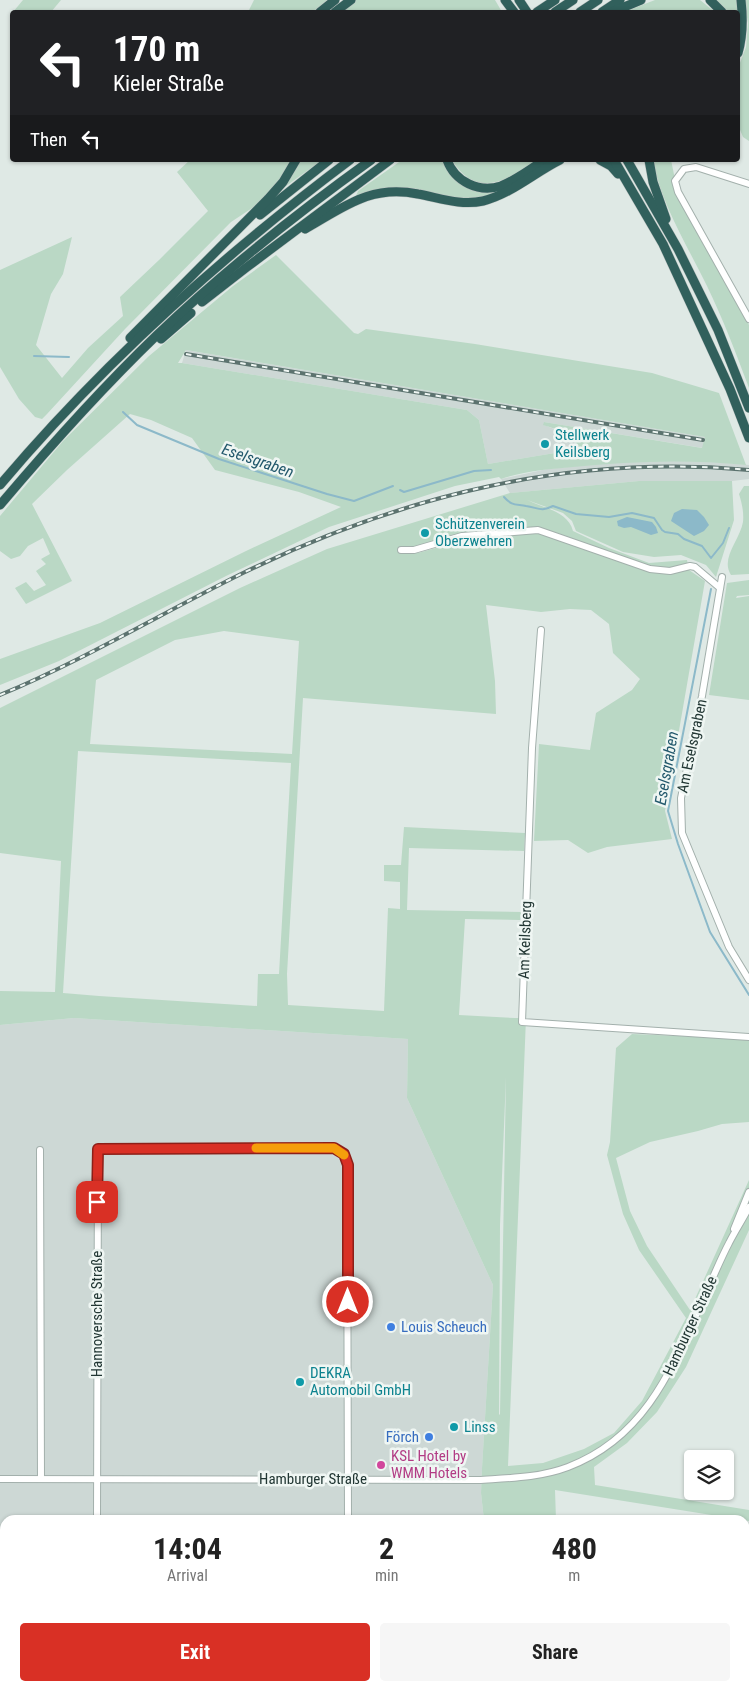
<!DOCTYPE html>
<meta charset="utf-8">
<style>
body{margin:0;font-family:"Roboto Condensed",sans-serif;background:#f6f6f6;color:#222;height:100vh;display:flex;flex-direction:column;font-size:19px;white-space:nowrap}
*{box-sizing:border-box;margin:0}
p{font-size:16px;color:#767676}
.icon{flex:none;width:28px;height:28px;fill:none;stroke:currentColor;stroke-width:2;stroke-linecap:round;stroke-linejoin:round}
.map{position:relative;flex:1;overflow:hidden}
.panel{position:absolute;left:0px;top:1515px;width:750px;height:176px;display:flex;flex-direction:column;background:#fff;border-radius:15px 15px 0 0;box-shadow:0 1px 4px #0004}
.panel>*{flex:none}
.top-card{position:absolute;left:10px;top:10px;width:730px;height:152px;border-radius:5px;box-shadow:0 1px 4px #0004;background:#202124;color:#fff;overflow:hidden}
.tools{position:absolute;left:684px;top:1450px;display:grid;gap:10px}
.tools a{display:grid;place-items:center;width:50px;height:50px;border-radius:5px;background:#fff;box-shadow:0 1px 4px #0004;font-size:25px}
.pin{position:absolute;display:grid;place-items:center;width:42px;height:42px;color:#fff;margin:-21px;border-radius:10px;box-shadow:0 2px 8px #0006}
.me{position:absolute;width:55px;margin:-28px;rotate:0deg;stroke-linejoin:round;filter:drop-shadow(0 0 4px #0008)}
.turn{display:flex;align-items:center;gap:18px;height:105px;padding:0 20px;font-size:22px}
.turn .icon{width:65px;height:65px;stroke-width:2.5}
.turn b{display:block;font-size:35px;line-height:42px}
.then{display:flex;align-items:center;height:48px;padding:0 20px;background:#0003;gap:10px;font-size:19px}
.eta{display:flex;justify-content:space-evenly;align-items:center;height:85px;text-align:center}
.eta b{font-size:30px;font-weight:700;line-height:35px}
.action{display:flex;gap:10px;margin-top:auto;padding:10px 20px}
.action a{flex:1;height:58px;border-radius:5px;background:#d93025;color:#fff;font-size:20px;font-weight:700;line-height:58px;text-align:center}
.action a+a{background:#f6f6f6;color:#222}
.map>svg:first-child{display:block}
.built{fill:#cdd8d5}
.green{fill:#bad8c5;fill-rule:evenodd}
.water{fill:#8cb9c9}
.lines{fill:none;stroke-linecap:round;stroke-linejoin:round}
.stream{stroke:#8cb9c9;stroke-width:2}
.minor-casing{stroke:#a3b0ac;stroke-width:8}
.highway-casing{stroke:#bdc3c2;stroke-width:10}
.minor{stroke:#fff;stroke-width:6}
.highway{stroke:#31605c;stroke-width:9}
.rail-casing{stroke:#5c736f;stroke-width:4}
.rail{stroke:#eff6f3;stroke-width:2;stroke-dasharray:5.5;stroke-linecap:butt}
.route-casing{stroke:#8d1f18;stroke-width:12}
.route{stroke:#d93025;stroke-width:9}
.slow{stroke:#f59e0b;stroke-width:9}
.culture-dot{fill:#0f9aa8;stroke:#eff6f3;stroke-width:2}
.shop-dot{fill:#3f7fe0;stroke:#eff6f3;stroke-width:2}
.hotel-dot{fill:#d1479c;stroke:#eff6f3;stroke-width:2}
.labels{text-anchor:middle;stroke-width:5;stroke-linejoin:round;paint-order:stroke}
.culture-label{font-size:15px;fill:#0d838f;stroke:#eff6f3;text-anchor:start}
.street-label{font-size:15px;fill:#223734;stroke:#eff6f3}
.shop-label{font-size:15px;fill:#366cbe;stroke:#eff6f3;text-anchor:start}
.hotel-label{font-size:15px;fill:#b23c85;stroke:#eff6f3;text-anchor:start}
.water-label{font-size:16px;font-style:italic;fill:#22586c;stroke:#eff6f3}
</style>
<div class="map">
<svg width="749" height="1691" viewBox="0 0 749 1691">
<rect width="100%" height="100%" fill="#dfe9e5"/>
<g class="built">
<path d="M186,350L705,437L703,448L544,422V425L570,435L574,439L579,449L488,464L479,420L467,410L182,363Z"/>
<path d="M627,461H706L749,465V479L732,481H639L510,493L501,479L547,469Z"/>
<path d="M74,1018L408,1039L407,1098L493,1285L482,1468L481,1493L484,1520H5V1686H482V1691H0V1025Z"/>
</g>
<g class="green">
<path d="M23,0H61L51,12H13Z"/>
<path d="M254,0H327L313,12H248Z"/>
<path d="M356,0H495L502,12H339Z"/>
<path d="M655,0H700L715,12H624Z"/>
<path d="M716,0H738L740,20L738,42V12H725Z"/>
<path d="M744,0H749V141L743,137L738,125V68L746,47L748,23Z"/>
<path d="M190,160H322L289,184L231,222L125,329L47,414L42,419L35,417L19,399L0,367V270L72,237L63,274L51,294L36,345L62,378L88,348L123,316L120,297L159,260L208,211L177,172Z"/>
<path d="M402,160H444C451,187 476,186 499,190C495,194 491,195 485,196C457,203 436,191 409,188C391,185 373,190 356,196L358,191Z"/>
<path d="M452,160H539C508,179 477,201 452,160Z"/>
<path d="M653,160H671L677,189L749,325V388C736,353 723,319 707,286C688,247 660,202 653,160Z"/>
<path d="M276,255L354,333L358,334L366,329L475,344L652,373L719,393L746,465C688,459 631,461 573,467C549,469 524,471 501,479L499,477L455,486L329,527L226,576L59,661L0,685V659L100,623L246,551L341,507L299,492L215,470L192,438L151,420L130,414L67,470L32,504L72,581L26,604L15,588L26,582L34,591L46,585L36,571L46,564L41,559L50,554L43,538L28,546L20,556L11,559L0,551V516L63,441L149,356L233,286ZM186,350L705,437L702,448L544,422L543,425C559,430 573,433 579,449L488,464L479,420L467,410L182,363H178Z"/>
<path d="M639,481H732L734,520L716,577L706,565L681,555L654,557L623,552L576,531L572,521L563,513L527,500C543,508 568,511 573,531L609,548L649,563L687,560L689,570L705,581L665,811L672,839L607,847L588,853L568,840L534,841L539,744L590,750L596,713L632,690L640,679L613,653L609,624L591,610L570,609L541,612L486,605L495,681L496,714L303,698L287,974L288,1005L384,1011L388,908L400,909V882L384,881V865H401L404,827L525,833L524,851L409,848L407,910L522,912L520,920L465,919L459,1015L515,1018H526L508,1466L543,1463L584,1449L614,1433L642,1401L686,1318L639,1250L623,1214L607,1155L610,1142L616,1048L632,1034L749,1039V1122L722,1124L698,1131L650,1142L616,1158L630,1211L647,1246L690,1310L749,1180V1230L686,1367L657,1412L627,1443L594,1467L595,1485L749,1510V1521L555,1490L556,1520H484L481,1493L482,1468L493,1285L407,1098L408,1039L74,1018L0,1025V991L55,992L61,861L0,853V708L240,588L327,549L510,493ZM487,531L486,537L464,540L418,553H411ZM224,631L299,641L292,754L90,744L96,680L175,640ZM78,751L291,763L279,974H258L257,1006L99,996L63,993ZM506,1077L500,1414L499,1415L500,1225Z"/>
<path d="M744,486H749V574L731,575C720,558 740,540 743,522C744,513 742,503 739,494Z"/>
<path d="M749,580V595L737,596L736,598L749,596V700L709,695L727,583Z"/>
<rect x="482" y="1686" width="80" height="5"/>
</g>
<g class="water">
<path d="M682,509L697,510L704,517L709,525L704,531L694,536L671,521L674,513Z"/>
<path d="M627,517L652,522L656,527L658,533L651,535L631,527L624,528L618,526L617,521Z"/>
</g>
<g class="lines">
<g class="stream">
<path d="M34,356L69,357"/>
<path d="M123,412L137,425L219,459L327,494L354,501L393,486"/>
<path d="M400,490L404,492L474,471L491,470"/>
<path d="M504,497C512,506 515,504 526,506C539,508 541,512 553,506L576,514L609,517L632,513L654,518L662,530L665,532L678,534L684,539L702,546L711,558L723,543L729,528"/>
<path d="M711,589L668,811L678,844L710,932L749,995"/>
</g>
<g class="minor-casing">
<g id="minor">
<path d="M749,184L696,167L684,169L675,181L678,192L749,319"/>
<path d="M401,550H414L462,536L538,530L650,569L670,571L690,566L695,567L720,588"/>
<path d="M722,577L702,696L681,798L682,833L729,947L749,980"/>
<path d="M541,630L532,748L522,1022L749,1037"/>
<path d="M40,1150L41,1479"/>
<path d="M734,1229L749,1192"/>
<path d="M0,1479L478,1480C508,1478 539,1478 568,1467C647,1437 673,1366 705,1295C713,1278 720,1260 729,1243C735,1231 743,1219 749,1207"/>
<path d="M97,1520L98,1149L334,1148L344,1154L347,1165L348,1520"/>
<path d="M97,1691V1686"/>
</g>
</g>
<g class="highway-casing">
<g id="highway">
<path d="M505,0L514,12"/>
<path d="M519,0L527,12"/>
<path d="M710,0L722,12"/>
<path d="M320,12L335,0"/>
<path d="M335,12L351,0"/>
<path d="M537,12L555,0"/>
<path d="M555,12L573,0"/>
<path d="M580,12L598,0"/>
<path d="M602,12L620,0"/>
<path d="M612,12L641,0"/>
<path d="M738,53C743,36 743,18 741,0"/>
<path d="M447,160C455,182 479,193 501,186C516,180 531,169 544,160"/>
<path d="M600,160L611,166L618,174"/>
<path d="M614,160L663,244L730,389L749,438"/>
<path d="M627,160L678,249L718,330L749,408"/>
<path d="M649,160L653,182L666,219"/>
<path d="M260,215L329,160"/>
<path d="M305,229C344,207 371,184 418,194C440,198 461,206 483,201C511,194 534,173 560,160"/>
<path d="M202,302L247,267L390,160"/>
<path d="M130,338L268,199L283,182L296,160"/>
<path d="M161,339L191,313"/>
<path d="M0,485C103,363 222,256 350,160"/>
<path d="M0,505C50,446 101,389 157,335C223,272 296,214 371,160"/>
</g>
</g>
<use href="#minor" class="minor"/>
<use href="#highway" class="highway"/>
<g class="rail-casing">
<g id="rail">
<path d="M186,354L703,440"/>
<path d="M0,695C84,660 162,613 243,573C403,495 570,454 749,470"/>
</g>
</g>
<use href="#rail" class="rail"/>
</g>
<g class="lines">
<g class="route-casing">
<path id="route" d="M97,1202L98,1149L334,1148L344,1154L348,1165V1302"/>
</g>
<use href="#route" class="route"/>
<path class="slow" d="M256,1148H334L344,1155"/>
</g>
<g class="culture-dot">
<circle cx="545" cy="444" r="5"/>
<circle cx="425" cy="533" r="5"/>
<circle cx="300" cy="1382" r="5"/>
<circle cx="454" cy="1427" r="5"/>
</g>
<g class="shop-dot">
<circle cx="391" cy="1327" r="5"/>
<circle cx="429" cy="1437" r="5"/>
</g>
<circle class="hotel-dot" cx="381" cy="1465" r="5"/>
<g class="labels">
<g class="culture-label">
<text x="555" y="440">Stellwerk<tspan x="555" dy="17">Keilsberg</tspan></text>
<text x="435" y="529">Schützenverein<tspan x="435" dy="17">Oberzwehren</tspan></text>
<text x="310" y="1378">DEKRA<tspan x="310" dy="17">Automobil GmbH</tspan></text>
<text x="464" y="1432">Linss</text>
</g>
<g class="street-label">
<text transform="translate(692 746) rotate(-78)" y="5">Am Eselsgraben</text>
<text transform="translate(525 940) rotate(-88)" y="5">Am Keilsberg</text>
<text transform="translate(97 1314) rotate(-90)" y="5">Hannoversche Straße</text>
<text transform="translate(690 1326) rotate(-65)" y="5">Hamburger Straße</text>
<text x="313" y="1484">Hamburger Straße</text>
</g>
<g class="shop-label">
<text x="401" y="1332">Louis Scheuch</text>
<text x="419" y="1442" text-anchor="end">Förch</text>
</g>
<g class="hotel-label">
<text x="391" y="1461">KSL Hotel by<tspan x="391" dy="17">WMM Hotels</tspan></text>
</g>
<g class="water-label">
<text transform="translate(258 460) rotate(19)" y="6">Eselsgraben</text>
<text transform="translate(666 768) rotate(-80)" y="6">Eselsgraben</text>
</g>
</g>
</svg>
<div class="tools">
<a><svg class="icon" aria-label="layers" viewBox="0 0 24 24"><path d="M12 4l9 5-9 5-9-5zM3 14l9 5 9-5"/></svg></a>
</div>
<div class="pin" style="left:97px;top:1202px;background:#d93025"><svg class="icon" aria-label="arrive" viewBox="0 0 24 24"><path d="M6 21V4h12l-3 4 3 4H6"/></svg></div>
<svg class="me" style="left:348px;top:1302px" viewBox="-20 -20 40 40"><circle r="17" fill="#d93025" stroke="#fff" stroke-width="3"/><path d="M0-11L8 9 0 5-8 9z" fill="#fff"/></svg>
<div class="top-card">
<div class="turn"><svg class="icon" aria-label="left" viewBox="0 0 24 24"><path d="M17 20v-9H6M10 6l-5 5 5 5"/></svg><div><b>170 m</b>Kieler Straße</div></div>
<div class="then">Then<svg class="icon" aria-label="left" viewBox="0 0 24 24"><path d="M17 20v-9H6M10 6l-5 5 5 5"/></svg></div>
</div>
<section class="panel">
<div class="eta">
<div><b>14:04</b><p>Arrival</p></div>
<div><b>2</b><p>min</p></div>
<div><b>480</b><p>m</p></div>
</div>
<div class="action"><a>Exit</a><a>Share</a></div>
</section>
</div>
